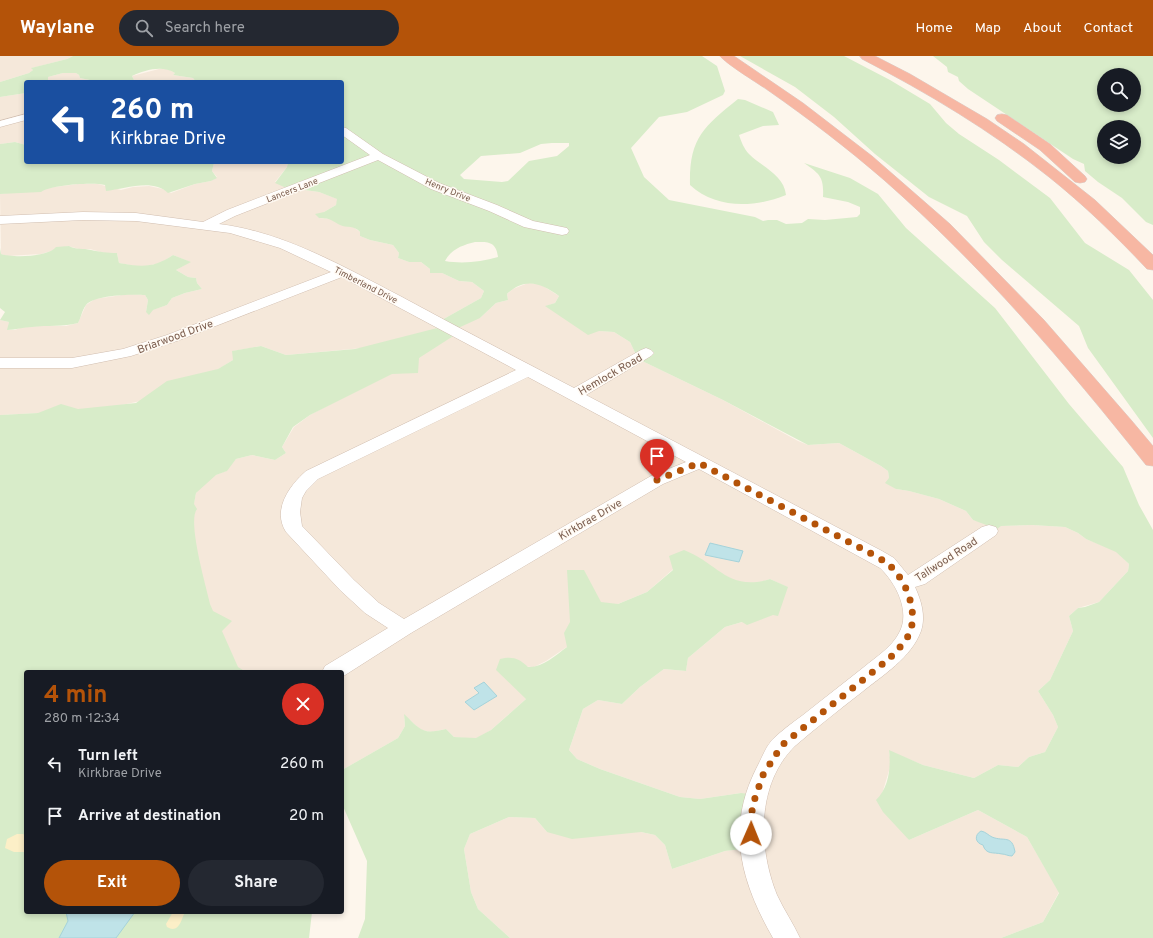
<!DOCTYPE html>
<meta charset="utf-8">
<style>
body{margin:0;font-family:Overpass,sans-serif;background:#242831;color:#f1f3f6;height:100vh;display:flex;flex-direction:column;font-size:15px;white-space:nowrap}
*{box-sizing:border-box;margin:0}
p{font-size:13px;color:#9ea1a6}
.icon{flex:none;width:22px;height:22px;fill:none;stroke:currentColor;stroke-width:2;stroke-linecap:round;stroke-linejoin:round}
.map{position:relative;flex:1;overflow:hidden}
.side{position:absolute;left:24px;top:614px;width:320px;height:244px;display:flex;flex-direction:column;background:#171b24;border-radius:4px;box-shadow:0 2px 6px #0003}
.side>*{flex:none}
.top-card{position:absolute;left:24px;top:24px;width:320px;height:84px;border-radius:4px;box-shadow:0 2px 6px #0003;background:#1a4fa0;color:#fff;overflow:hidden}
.controls{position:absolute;left:1097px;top:12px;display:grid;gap:8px}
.controls a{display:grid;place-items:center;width:44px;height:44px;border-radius:50%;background:#171b24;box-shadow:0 2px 6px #0003;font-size:20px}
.pin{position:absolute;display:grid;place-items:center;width:34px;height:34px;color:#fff;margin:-41px -17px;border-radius:50% 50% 50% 0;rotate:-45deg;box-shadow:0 0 4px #0007}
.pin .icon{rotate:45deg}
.me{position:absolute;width:44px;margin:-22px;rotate:1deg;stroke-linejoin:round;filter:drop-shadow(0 0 3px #0008)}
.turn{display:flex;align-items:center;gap:14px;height:84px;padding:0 20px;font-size:18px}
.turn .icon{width:52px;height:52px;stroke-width:2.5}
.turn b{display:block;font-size:28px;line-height:34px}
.round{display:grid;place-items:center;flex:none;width:42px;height:42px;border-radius:21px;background:#242831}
.headline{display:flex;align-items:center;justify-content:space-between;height:68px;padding:0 20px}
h1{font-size:24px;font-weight:700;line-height:30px;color:#b45309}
.primary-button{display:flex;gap:8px;margin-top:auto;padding:8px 20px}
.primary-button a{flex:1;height:46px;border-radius:24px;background:#b45309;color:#fff;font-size:16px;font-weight:700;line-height:46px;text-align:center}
.primary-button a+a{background:#242831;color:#f1f3f6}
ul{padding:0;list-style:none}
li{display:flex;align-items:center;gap:12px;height:52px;padding:0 20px}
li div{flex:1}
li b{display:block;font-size:15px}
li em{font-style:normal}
header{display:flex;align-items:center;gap:24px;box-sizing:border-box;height:56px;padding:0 20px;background:#b45309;color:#fff}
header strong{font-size:19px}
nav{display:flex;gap:22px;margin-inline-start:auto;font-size:14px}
.search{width:280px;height:36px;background:#242831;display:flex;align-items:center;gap:10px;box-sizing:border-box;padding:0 14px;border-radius:22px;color:#9ea1a6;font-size:15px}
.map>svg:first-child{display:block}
.residential{fill:#f5e8da}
.green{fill:#d8ecc9;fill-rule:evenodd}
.sand{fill:#fcefc7}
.water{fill:#bfe3e8;stroke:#a5d3da}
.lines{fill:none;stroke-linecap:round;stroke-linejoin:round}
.minor-casing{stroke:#d1beb0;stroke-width:1}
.motorway-casing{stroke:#dad1cd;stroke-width:1}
.minor{fill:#fff;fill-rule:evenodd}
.motorway{fill:#f7b7a3;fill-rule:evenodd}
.route{stroke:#b45309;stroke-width:7;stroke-dasharray:0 12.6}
.labels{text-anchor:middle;stroke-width:3;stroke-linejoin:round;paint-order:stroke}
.far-street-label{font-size:9px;fill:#7a5c4d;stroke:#fffaf3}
.street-label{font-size:11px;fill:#7a5c4d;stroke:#fffaf3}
</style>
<header>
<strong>Waylane</strong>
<div class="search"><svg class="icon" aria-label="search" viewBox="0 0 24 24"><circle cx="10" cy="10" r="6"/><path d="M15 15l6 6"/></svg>Search here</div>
<nav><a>Home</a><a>Map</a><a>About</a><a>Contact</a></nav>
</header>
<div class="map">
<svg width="1153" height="882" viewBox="0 0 1153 882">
<rect width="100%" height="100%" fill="#fdf6ec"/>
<g class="residential">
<path d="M0,0H73L67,3L32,12L33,14L29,17L0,26Z"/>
<path d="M159,13H168L175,17L173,19L193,22L196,26H135L132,20Z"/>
<path d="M63,17H76L79,19L80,22L99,26H48V21Z"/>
<path d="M26,37V89L15,86L0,88V41Z"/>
<path d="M216,106H288L287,111L275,126L297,133L319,136L338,143L336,149L324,156L319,162L331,163L341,169L352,170L360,176V180L370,184L393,189L399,197L398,202L409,206H421L430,213V217H442L459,225L472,226L484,235L481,242L440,265L480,262L496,247L508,244L507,238L513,233L528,227L540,228L559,240L555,247L546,250L599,275L614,276L630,286L638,303L723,344L798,385L808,389L839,387L881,410L888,415L889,422L896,433L909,435L939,443L966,455L973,464L1001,470L1032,469L1065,471L1078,477L1086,483L1116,495L1129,508L1128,515L1099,546L1078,552L1069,560L1073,575L1050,624L1038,635L1053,659L1058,671L1045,696L1029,701L1018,711L998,709L974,722L923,709L889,695L891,708L882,738L909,784L978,754L1027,781L1059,836L1043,866L1001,882H510L478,853L471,836L464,793L470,778L509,761L535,762L547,776H641L655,779L665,789L672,813L725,795L758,791L741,737L700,743L680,741L600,713L577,703L569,694L583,653L598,644L622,648L640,631L664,613L686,615L688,602L725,571L770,558L787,531L770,523L758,527H744L688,515L679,508L647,536L584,562L583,580L546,605L534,611L510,610L527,642L491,674L476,683L454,681L446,673L432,676L421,674L404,659L405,670L398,682L342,714V616H219L205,550L190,541L194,447L196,437L208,422L226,415L236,403L252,399L275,404L286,397L282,391L294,371L310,359L386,318L374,291L286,299L261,290L233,295V304L180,337L97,354L0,359V264L9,266L8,274H15L22,271L41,270H66L78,267L86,249L95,243L129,238L145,239L148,244L146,256L167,249L172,242L185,237L202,233L197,227L196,222L188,221L176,214L190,206L173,199L161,207L141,211L119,207L117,197H104L90,193H79L68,190L41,198L7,200L1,198L0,138L78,128H98L121,134L133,131L149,130L163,133L171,137L195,128L211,125L217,121L212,115L214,107Z"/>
</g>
<g class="green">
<path d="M73,0H702L717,10L725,35L723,39L687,56L659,61L631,92L644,121L669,144L755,161L763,165L768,164H777L786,168L802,167L808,163L825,164L857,161L860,158V151L848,146L823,141C824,121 820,118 804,107L850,122L878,138L906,172L995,252L1069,348L1123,411L1139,449L1153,474V882H1001L1043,866L1059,837L1027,781L978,754L909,784L883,756L876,744C889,732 891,711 889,694L923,709L974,722L998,709L1018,711L1029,701L1045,696L1058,671L1053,659L1038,635L1050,624L1073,575L1069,560L1078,552L1085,551L1099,546L1128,515L1129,508L1116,496L1086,483L1078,477L1065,471L1032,469L1001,470L997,473L973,464L966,455L939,443L909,435L896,433L885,427L889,422L888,415L881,410L839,387L808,389L723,344L638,303L630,286L614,276L599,275L588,279L545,250L555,247L559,240C541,227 525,221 507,238L508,244L496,247L480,262L456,273L440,265L481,242L484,235L472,226L459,225L442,217H430V213L421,206H409L398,202L399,197L393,189L370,184L360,180V176C354,169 347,172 340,169C329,163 332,163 319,162L315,158L324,156L336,149L337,143L319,136L297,133L291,134L275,127L287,111L288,106H342V26H196L193,22L173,19L175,17C162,9 145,14 132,20L135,26H99L80,22L79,19L76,17H63L48,21V26H26V37L0,41V26L29,17L33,14L31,12L67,3ZM552,87H569V90L557,100L529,105L508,125L502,126L464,123L460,119L481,100L520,97L541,88ZM475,186C488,186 496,185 498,201C481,206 462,208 445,205C451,193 463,189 475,186Z"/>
<path d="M740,0H844L890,24L930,48L946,67L959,78L999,104L1050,142L1085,187L1129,214L1153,244V382L1088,292L1079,270L1002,204L984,186L967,160L929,141L875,98L834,61L795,31Z"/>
<path d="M933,0H1153V169L1146,166L1122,142L1098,126L1085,115L1084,108L1073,103L968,33L959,25L958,21L948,16L947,11ZM1104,19H1134V49H1104ZM1104,71H1134V101H1104Z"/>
<path d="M738,43L745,44L773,56L779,69L763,70L739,79C741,85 744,93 749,98C762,111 784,119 786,139C754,152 716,153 690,129C689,83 703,71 738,43Z"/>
<path d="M15,86L26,89V106H216L214,107L212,115L217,122L211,125L195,128L168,137C153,122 124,133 106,135L105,129C92,126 51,129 41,136L0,138V88Z"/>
<path d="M69,190C76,194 83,192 91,194C100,196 107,197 117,197L119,207C142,211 154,212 173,199L191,206L176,214L188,221L196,222L197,227L202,233L185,237L172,242L167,249L153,254L149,259L146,256L148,244L145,239C132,238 94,239 86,249C82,254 81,262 78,267C63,271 48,269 32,271C23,271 16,274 7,274L9,266L0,264L5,256L0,252V192L1,198C13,202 48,201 56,191Z"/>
<path d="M445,270L458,277L419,302L418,317L392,318L310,359L293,371L282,391L286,397L275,404L252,399L236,403L227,415L216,419L196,437L194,448L197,453C187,465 206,530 210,548L213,555L232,565L222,575L238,611L246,616H26V856H312L309,882H0V359L38,357L61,348L78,353L136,347L167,325L218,313L233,304L232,295L261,290L286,299L355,293Z"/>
<path d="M684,494C718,507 728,536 770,523L788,531L778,560L773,559L747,569L742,566L725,571L688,602L686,615L664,613L640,631L622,648L598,644L583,653L569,694L577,703L600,713L680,741L700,743L741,737L762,740L758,791L725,795L672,813L665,789L655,779L641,776L572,783L547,776L535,762L509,761L470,778L464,793L471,836L478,853L510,882H358L365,863L367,805L342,748V714L398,682L405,670L404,658C421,674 422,679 446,673L454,681L476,682L491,674L526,643L496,614L500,603C512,600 519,602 528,611C542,612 556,599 567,591L564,577L570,566L567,514H584L601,546L618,548L647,536L673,514L669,500Z"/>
</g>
<g class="sand">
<path d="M17,778H23L26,780V796H14L5,792L7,783Z"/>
<path d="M173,856H185C181,864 179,878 167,871L166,868Z"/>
</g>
<g class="water">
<path d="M710,487L743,495L739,506L705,499Z"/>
<path d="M484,626L497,640L474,654L465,646L479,637L474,632Z"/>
<path d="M981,775C986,776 988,779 992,781C1004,786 1012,778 1015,796L1012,800C1008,800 1005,798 1002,798C993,796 986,799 983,789C975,787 974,779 981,775Z"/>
<path d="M66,856H135L116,882H59L68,865Z"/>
</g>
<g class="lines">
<g class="minor-casing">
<g id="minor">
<path d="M26,58V64L0,71V65Z"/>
<path d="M342,71L346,72L383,98L439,127L497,149L533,165L567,172L569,175L567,178L562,179L524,171L489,155L431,133L378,104L235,160L219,168C284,176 344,211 402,241C459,272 517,302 574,332L641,294L646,292L651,294L654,297L651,300L586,339L882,495L894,502L908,519L982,471L989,469L996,471L998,475L996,479L925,528L915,531C921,544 926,560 921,575C911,602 883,619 862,636C839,654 817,671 795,690C756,728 758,792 777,839C784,854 793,867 800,882H773C741,826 726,773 756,713C761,704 765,692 772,684C781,675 792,667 803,659C823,643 844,627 864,611C876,601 892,591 899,577C911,556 896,527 880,512L699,413L663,428L411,577L342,621V616H322L325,610L388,572L365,557L340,534L286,476C272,454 289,430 306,415L516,314L342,221L177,285L131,300L72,312H0V302H72L123,293L167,279L331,216L280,192L230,177L136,165L83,164L0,168V160L83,156L136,157L203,166L227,154L370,99L342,79ZM528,321L686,406L651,420L404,563L379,547L354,524L302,470L300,456L302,442L306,435L318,423Z"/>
</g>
</g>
<g class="motorway-casing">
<g id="motorway">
<path d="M720,0H734L803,47L872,100L950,168L1044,264L1132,365L1153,390V410L1146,409C1065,307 981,209 884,124C847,92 809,63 769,35C759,28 726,8 720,0Z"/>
<path d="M860,0H875L910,18L987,63L1024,88L1095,144L1153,199V214L1147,213C1116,180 1084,149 1049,121C991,75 928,37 862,3Z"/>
<path d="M1002,58L1007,59L1050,88L1085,120L1087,123L1085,126L1080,127L1075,126L1040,94L997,65L995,62L997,59Z"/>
</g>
</g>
<use href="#minor" class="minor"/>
<use href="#motorway" class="motorway"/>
</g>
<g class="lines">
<path class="route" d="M657,424L699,407L868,496C874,499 881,503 887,507C904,521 917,550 911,573C908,584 897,594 890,602L782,689L763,719L755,742L750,764L751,778"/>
</g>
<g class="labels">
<g class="far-street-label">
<text transform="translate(292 134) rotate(-21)" y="3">Lancers Lane</text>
<text transform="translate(448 134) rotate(22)" y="3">Henry Drive</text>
<text transform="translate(366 229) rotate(27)" y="3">Timberland Drive</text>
</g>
<g class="street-label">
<text transform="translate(175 280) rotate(-20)" y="4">Briarwood Drive</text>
<text transform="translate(610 318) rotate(-30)" y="4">Hemlock Road</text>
<text transform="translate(590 463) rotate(-30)" y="4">Kirkbrae Drive</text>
<text transform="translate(946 503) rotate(-33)" y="4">Tallwood Road</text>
</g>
</g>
</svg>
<div class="controls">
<a><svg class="icon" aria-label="search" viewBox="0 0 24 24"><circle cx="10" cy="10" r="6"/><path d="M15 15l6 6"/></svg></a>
<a><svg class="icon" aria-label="layers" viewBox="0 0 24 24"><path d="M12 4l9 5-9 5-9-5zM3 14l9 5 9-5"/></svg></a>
</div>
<div class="pin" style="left:657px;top:424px;background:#d93025"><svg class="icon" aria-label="arrive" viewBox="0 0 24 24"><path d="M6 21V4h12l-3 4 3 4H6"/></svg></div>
<svg class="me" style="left:751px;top:778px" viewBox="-20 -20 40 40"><circle r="19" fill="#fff"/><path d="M0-13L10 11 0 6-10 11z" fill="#b45309"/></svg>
<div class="top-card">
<div class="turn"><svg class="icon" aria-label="left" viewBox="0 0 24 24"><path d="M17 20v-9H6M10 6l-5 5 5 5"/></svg><div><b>260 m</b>Kirkbrae Drive</div></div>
</div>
<section class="side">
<div class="headline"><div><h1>4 min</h1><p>280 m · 12:34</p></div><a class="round" style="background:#d93025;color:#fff"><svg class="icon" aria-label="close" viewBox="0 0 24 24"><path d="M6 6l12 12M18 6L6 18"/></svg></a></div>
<ul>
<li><svg class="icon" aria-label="left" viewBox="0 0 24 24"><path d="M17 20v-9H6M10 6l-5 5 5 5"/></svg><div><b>Turn left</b><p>Kirkbrae Drive</p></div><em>260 m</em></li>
<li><svg class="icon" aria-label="arrive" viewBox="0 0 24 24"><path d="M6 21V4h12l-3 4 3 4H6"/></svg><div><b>Arrive at destination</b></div><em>20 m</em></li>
</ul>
<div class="primary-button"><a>Exit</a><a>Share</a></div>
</section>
</div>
